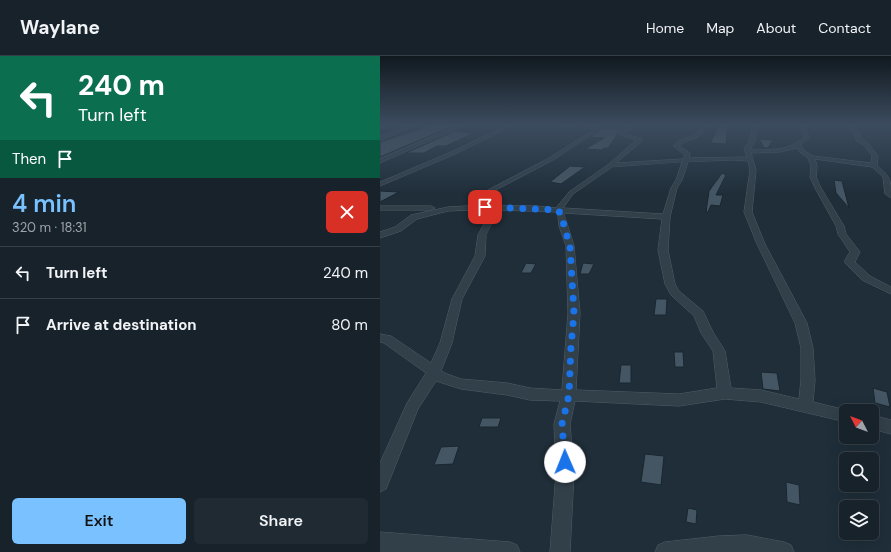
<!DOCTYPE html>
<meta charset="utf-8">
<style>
body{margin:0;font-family:"DM Sans",sans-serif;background:#202a33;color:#f1f3f6;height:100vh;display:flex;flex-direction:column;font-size:15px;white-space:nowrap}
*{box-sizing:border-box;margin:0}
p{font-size:13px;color:#9ea4a9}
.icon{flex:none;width:22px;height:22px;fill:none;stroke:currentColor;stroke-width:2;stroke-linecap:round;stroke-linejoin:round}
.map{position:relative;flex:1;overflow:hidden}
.drawer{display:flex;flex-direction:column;background:#17222b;width:380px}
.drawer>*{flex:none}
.top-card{background:#0b6e4f;color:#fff;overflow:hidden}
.needle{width:26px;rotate:312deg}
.controls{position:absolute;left:459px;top:348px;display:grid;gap:8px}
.controls a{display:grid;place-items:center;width:40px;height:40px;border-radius:6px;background:#17222b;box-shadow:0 4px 16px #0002,0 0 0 1px #363f47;font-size:20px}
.pin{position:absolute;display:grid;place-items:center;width:34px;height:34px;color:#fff;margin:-17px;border-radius:8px;box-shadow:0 2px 6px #0006}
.me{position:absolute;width:44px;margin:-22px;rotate:359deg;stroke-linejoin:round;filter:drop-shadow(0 0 3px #0008)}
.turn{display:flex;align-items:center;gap:14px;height:84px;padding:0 12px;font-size:18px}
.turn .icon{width:52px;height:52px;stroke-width:2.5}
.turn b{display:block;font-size:28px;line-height:34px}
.then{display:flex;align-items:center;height:38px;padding:0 12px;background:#0003;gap:8px;font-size:15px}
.round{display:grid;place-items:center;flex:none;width:42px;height:42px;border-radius:6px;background:#202a33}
.overview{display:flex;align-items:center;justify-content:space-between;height:68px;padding:0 12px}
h1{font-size:24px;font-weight:600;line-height:30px;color:#79c1ff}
.action{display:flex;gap:8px;margin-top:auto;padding:8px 12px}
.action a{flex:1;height:46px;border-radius:6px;background:#79c1ff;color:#111;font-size:16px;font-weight:600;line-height:46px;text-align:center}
.action a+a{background:#202a33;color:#f1f3f6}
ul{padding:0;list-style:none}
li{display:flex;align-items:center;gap:12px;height:52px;padding:0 12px;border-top:1px solid #363f47}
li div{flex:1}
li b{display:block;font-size:15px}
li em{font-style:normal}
header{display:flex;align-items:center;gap:24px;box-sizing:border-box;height:56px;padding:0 20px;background:#17222b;border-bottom:1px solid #363f47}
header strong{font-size:19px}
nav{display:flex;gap:22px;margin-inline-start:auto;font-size:14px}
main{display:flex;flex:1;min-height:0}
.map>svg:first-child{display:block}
.building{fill:#445663;stroke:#1a2630}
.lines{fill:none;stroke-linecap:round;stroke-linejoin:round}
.minor-casing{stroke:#505d67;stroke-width:1}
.minor{fill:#32404a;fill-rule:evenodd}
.route{stroke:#1a73e8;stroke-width:7;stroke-dasharray:0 12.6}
</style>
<header>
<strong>Waylane</strong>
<nav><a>Home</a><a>Map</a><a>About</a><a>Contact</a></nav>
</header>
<main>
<section class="drawer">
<div class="top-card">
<div class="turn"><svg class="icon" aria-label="left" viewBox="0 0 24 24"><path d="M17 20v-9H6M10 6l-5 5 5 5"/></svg><div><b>240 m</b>Turn left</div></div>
<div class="then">Then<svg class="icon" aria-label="arrive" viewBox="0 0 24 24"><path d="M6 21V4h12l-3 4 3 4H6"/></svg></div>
</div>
<div class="overview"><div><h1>4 min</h1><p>320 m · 18:31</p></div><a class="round" style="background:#d93025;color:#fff"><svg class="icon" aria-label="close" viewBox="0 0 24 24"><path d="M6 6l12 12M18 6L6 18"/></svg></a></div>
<ul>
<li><svg class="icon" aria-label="left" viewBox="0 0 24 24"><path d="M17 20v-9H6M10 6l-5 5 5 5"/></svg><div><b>Turn left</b></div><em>240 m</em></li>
<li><svg class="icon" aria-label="arrive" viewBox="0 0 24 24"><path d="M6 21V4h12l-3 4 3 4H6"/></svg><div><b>Arrive at destination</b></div><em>80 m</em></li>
</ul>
<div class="action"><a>Exit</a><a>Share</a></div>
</section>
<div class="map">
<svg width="511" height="496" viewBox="0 0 511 496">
<rect width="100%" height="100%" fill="#1f2e39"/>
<g class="building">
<path d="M51,69H75L0,101V86Z"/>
<path d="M340,69H344L347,75L346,88L330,87Z"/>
<path d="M223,72L242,73L237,77V79L228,92H224L222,94L205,93L224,82L210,81L219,75V73Z"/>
<path d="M75,75L94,77L66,90H57L44,97H26Z"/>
<path d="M379,83L393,84L388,92H384Z"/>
<path d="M190,110L205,111L181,128L170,126Z"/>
<path d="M342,117L346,119L336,139H343L340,150L331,149L328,156H326L329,135Z"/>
<path d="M454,124L462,125L469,152L456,137Z"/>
<path d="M0,135L19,136L0,146Z"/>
<path d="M146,207L156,208L151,217H141Z"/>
<path d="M203,207L214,208L209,218H200Z"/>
<path d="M276,243H287L286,259H274Z"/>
<path d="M294,296H303L304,311H295Z"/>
<path d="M241,309H251V327H239Z"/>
<path d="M381,316L397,317L400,335L383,333Z"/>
<path d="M493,332L507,336L510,351L495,347Z"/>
<path d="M102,362H121L118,371H99Z"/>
<path d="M79,390L73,408L54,409L61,391Z"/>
<path d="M265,398L284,400L281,429L261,426Z"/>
<path d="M406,426L419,429L420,449L407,446Z"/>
<path d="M308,452L317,454L316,468L306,466Z"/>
</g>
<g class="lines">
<g class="minor-casing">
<g id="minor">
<path d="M30,69H36L0,85V81Z"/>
<path d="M79,69H85L0,107V103Z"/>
<path d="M128,69H134L75,98L0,130V126L71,96Z"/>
<path d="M175,69H212L216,70L218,74L173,104L110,137L97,149L157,150L176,152L189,136L229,108L256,84L238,78L252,69H257L244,78L261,82L262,85L236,107L303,103L305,99L293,90L300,84L314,79L325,69H330L318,81L304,86L299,90L310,97L309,102L367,101L364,92L369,86L373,69H377L375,86L370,93C389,94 410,95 424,81L420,69H424L429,81L420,89L425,95L433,100L491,107L492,100L484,89L476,85V80L466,69H471L481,79V83L488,87L498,100L497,109C511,122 511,123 511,142L505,138L503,121L492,111L435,103L437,110L436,121L441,132L464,170L466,178L480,196L475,206L490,220L511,231V238L482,224L465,207V204L470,196L458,178L456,170L435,132L430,121L431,110L428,102L421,97L417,92L400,96L371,97L376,114L372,156L385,188L427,267L433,292L435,324L433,346L470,355H466V366L381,346L345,343L299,350L195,345L190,368L194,417L190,496H170L176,417L174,368L180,345L150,344L127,339L81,333L56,325L38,353L6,433L0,436V407L27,347L46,317L4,287L0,286V278L11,280L51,307L60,287L72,243L95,200L98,179L112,153L68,155L37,163L21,175L0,182V176L15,171L31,159L68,151L87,150L106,135L169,102L213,74C204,65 186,75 175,69ZM352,104L368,105L370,114L364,156L377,188L415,267L421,292V324L419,343L381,334L351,332L345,295L333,276L323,255L299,235L295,228L288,194L290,161L297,132L302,124L308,106ZM302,106L296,124L291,132L283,158L183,152L193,138L232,111ZM119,154L176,156L178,160L179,170L186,190L188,257L182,334L150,332L127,327L81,323L67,318L61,315L72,287L82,243L105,200L106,179ZM184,157L282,163L278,194L285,228L291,239L314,260L321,277L333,295L337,332L299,338L196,334L200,257L194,190Z"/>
<path d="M0,150H51L55,152L51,154H0Z"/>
<path d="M492,359L511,364V378L492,373Z"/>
<path d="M0,476L130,486L137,489L140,496H0Z"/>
<path d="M367,479L404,486L411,489L414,496H275L278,489L285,486L339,480Z"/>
</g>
</g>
<use href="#minor" class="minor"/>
</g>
<linearGradient id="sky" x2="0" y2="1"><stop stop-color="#11191f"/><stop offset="0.5" stop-color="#3c4c5f"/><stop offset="1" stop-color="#3c4c5f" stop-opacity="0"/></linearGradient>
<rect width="511" height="138" fill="url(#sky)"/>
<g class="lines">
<path class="route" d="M105,151L178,154L182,160L184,170L190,190L194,257L191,290L189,339L182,368L185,406"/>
</g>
</svg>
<div class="controls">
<a><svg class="needle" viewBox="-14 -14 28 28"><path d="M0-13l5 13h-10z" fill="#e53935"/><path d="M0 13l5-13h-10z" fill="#9ea4a9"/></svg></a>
<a><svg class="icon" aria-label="search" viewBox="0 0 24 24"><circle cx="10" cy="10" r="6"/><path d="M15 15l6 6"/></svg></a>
<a><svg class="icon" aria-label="layers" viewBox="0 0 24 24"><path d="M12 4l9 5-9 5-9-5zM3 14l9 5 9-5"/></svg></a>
</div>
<div class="pin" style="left:105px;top:151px;background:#d93025"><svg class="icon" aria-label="arrive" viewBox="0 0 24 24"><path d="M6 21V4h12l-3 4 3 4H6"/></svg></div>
<svg class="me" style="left:185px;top:406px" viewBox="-20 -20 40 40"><circle r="19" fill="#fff"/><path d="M0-13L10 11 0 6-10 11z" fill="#1a73e8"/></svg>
</div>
</main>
